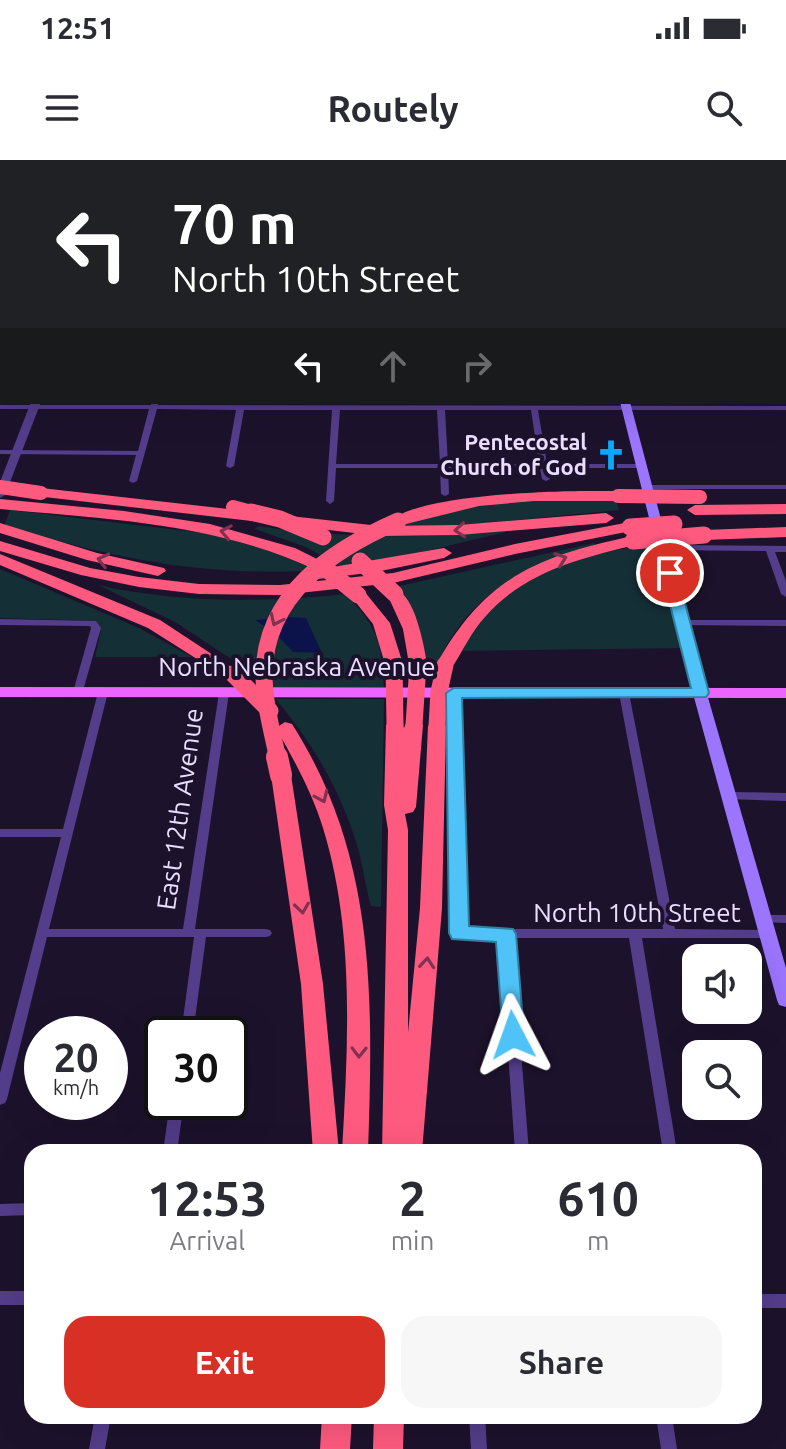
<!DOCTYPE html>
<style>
body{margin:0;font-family:Ubuntu,sans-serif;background:#f7f7f7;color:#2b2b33;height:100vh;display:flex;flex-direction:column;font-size:30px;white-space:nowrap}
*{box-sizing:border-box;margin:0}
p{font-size:26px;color:#7c7c81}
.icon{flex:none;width:44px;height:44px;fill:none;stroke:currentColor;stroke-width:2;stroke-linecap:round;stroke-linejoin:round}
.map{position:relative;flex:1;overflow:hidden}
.sheet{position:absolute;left:24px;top:984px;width:738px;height:280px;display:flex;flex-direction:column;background:#fff;border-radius:24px;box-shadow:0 8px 32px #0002}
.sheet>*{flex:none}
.banner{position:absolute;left:0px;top:0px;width:786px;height:244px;box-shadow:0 8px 32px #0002;background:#202124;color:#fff;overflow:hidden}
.tools{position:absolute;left:682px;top:784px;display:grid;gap:16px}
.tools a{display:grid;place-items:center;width:80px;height:80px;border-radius:16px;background:#fff;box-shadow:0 8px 32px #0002;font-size:40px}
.speed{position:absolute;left:24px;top:856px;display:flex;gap:16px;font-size:40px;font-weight:700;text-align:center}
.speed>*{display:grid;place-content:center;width:104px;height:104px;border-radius:50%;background:#fff;box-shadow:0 8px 32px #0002;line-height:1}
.speed small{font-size:20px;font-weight:400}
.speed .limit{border:4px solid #111;border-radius:12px;background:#fff;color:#111}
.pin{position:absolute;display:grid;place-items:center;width:68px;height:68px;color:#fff;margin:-34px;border:4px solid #fff;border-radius:50%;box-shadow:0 2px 8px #0007}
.me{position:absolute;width:88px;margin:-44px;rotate:356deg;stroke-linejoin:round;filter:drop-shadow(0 0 6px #0008)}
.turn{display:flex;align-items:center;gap:28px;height:168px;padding:0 40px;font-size:36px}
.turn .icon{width:104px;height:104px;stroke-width:2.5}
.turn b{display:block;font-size:56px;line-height:68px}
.lanes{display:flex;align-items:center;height:76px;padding:0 40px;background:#0003;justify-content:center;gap:40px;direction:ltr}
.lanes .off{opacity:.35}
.eta{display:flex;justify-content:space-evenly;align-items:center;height:136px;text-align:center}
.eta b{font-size:48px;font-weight:700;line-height:56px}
.cta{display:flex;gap:16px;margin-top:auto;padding:16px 40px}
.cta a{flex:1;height:92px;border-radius:24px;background:#d93025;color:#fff;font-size:32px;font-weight:700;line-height:92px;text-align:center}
.cta a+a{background:#f7f7f7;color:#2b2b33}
.status{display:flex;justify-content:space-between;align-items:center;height:56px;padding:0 40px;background:#fff;direction:ltr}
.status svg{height:22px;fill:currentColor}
header{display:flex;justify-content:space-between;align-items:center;height:104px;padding:0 40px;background:#fff;font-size:36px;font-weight:700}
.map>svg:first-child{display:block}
.green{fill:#152f36}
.water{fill:#0c134b}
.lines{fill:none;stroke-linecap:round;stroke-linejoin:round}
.minor{fill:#543d8b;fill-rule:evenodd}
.tertiary{fill:#543d8b;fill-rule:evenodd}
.secondary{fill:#9b75fe;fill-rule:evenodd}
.primary{fill:#eb65fe;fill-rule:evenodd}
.motorway{fill:#fe5a7f;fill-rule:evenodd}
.motorway-bridge-far2{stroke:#fe5a7f;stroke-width:14}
.motorway-bridge-far1{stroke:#fe5a7f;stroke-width:17}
.motorway-bridge{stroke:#fe5a7f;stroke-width:22}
.oneway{stroke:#823251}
.route{fill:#4fc3f7;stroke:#337fa1;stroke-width:2}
.labels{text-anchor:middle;stroke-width:8;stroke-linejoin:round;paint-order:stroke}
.far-poi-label{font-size:22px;font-weight:bold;fill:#eaddff;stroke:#1d122c;text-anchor:end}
.street-label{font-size:26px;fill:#eaddff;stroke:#1d122c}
</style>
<div class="status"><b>12:51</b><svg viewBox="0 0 49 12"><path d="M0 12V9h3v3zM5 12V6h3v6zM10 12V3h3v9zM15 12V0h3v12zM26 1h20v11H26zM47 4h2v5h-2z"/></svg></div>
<header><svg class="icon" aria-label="menu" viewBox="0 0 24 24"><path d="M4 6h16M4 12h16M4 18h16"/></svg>Routely<svg class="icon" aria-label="search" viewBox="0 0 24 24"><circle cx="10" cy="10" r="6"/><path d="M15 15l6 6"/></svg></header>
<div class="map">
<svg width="786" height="1289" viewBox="0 0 786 1289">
<rect width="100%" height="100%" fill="#1d122c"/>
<g class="green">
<path d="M533,340H616L619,350L467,365L393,367L471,347Z"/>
<path d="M10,350L203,373L260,387L309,407L303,411C188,415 113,397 4,366Z"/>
<path d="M258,366C342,378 425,379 510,371L389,400L341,407L306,387L255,369Z"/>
<path d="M594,383L595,385C525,403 467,436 437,505L425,504L418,464L395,427Z"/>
<path d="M658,384L685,488L458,491C496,419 582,391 658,384Z"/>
<path d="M0,409L139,468L192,497H95L101,470L96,461L0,458Z"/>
<path d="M98,425C178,443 264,443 346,434C379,469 381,482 384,528H272L270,505L242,506L175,462Z"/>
<path d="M276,539H384L381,747L371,746C365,726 363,705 357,685C340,629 313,584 276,539Z"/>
</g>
<path class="water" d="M289,457L306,458L322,493L293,492L276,474L255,460Z"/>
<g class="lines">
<g class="minor">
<path d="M48,0H54L53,2H47Z"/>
<path d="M392,0H398L397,2H391Z"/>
<rect x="477" y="0" width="6" height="2"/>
<rect x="628" y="0" width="6" height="2"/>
<path d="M695,0H701L702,2H696Z"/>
<path d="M769,0H775L776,2H770Z"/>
<path d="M784,19L786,20V26L784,25Z"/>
<rect x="0" y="49" width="2" height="4"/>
<path d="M2,84V91L0,92V85Z"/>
<path d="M784,115L786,116V123L784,122Z"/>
<rect x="0" y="123" width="2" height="4"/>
<rect x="784" y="167" width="2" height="4"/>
<rect x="0" y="185" width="2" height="4"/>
<path d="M152,242H158V245L786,246V250H538L547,304H642L646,306L642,308H548L550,319L546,321L542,319L540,308H448L449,334L445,336L441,334L440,308H336L334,341L330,344L326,341L332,250H244L234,306L230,308L226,306L236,250L157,249L137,321L133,323L129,321L136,295L0,294V290L138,291L149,249H0V245H151ZM340,250H437L440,304H336ZM445,250H531L539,304H448Z"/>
<path d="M645,325H786V329H648L644,327Z"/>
<path d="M663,385L786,386V392H775L786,421V437L781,434L766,391L660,390V386Z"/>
<path d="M0,459L96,461L101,468L82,534L78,535L73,532L91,468L90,466L0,465Z"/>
<path d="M682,460H786V466L679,465L677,463Z"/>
<path d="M103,529L108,532L49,769H183L219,533L224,530L229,533L195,769H266L270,770L272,773L270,776L266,777H206L193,874H181L194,777H47L7,939L5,943L0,945V913L61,677H0V669H63L98,532Z"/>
<path d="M454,530L459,533L465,769H663L619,533L624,530L629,533L675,769L768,770L772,771L774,774L772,777L768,778H642L677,992H663L629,778H512L529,992H515L500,778L459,777L455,776L453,773L449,533Z"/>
<path d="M729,632L786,633V641L725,639L724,636Z"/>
<path d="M764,755H786V763L760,762L758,759L760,756Z"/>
<path d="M170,942H184L177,992H163Z"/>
<path d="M32,1043V1055L0,1056V1044Z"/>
<rect x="0" y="1131" width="32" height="14"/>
<rect x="754" y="1134" width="32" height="14"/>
<path d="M95,1256H111L105,1289H89Z"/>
<path d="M469,1256H485L487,1289H471Z"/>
<path d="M656,1256H672L677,1289H661Z"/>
</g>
<path class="tertiary" d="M31,242H41L5,335L0,338V322Z"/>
<g class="secondary">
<path d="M559,0H567L568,2H560Z"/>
<path d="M620,242H630L709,541L786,808V847L779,845L777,840L695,541Z"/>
</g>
<g class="primary">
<rect x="0" y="25" width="2" height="6"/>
<rect x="784" y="26" width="2" height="6"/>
<rect x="0" y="70" width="2" height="6"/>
<rect x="784" y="72" width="2" height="6"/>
<path d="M0,527L786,528V538L0,537Z"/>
</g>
<g class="motorway">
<path d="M41,328L380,366L459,365L606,353L614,358L606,363L459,375L380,376L36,336V330Z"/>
<path d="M590,331H618L626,336L618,341H534L479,346L398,366L390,361C419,335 548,331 590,331Z"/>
<path d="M0,339L124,351L210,364L295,388L333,407L444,388L452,393L444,398L376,412L318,419L310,414L316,410C216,363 107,359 0,349Z"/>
<path d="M786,344V354L695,355L687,350L695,345Z"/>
<path d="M630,362L638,367L636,370L515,394L393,423L280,435L199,434L139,427L81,415L0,391V381L90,408L139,417L199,424L280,425L393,413L515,384Z"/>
<path d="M0,363L97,393L164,408L166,411L158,416L87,400L0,373Z"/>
<path d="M786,367V377L704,380L696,375L704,370Z"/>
<path d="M633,376L641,381L639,384C582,398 525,411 485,457C471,472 463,491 451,509L445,510L436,505C485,417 538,396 633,376Z"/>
<path d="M0,394L160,460L242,514L233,519L227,518L148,468L0,405Z"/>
<path d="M395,429C415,435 424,485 427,504L424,508H412L409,504L403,469L387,434Z"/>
<path d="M358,430L364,431L390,463L403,504L400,508H388L385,504L373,464L350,435Z"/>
<path d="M395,559L402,561L404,568L407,561L414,559L423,565L416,647L413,652L405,654L408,670V873L420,748L428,566L437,560L446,566L442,748L422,992H382L388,670L384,645L386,565Z"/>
<path d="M285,562L292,564C377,697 373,840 368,992H342C348,884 355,772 323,668C312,632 294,600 276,568Z"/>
<path d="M281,609L291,615L323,824L339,992H313L301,824L271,615Z"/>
<path d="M322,1256H352L350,1289H320Z"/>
<path d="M374,1256H404L403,1289H373Z"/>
</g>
<g class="motorway-bridge-far2">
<path d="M0,327L41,333"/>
<path d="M618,336L700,337"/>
<path d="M233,347L259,354"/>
</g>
<g class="motorway-bridge-far1">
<path d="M251,352L280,359L323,377"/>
<path d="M630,367L674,364"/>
<path d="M633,381L704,375"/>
<path d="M360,401L395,434"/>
<path d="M325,408L358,435"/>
<path d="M394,504L395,565"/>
<path d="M233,514L270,551"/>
<path d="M414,565L418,504"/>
<path d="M437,566L439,532L445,505"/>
<path d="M278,599C272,571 264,542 264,514C265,434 332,390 398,361"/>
</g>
<path class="motorway-bridge" d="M277,597L281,615"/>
</g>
<defs><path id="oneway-chevron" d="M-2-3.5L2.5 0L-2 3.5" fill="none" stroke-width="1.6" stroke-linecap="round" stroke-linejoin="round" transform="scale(2)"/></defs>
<g class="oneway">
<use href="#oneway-chevron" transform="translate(460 370) rotate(176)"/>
<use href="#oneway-chevron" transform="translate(226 372) rotate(-169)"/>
<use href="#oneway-chevron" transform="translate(561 399) rotate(-20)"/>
<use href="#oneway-chevron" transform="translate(103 400) rotate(-166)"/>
<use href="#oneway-chevron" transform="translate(276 460) rotate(115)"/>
<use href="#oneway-chevron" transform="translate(322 637) rotate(66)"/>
<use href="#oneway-chevron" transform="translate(302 748) rotate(82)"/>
<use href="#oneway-chevron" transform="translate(427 803) rotate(-85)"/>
<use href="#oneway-chevron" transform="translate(359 892) rotate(91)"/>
</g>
<path class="route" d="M670,409L677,413L709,533L706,537L462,538L469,766L513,769L516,774L524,875L521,881L513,883L506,881L503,875L496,782L452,779L449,773L446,533L454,528H691L662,413Z"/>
<defs>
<g id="church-bare" transform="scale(2.4)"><path d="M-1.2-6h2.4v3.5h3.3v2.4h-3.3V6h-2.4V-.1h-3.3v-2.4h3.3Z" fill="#0ba9fd" stroke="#1d122c" stroke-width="2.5" paint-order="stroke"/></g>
</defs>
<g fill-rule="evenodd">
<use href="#church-bare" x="611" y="295"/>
</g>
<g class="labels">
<g class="far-poi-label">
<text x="587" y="290">Pentecostal<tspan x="587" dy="25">Church of God</tspan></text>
</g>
<g class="street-label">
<text x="297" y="516">North Nebraska Avenue</text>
<text transform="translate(180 649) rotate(-82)" y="9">East 12th Avenue</text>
<text x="637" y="762">North 10th Street</text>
</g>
</g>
</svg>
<div class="tools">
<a><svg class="icon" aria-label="sound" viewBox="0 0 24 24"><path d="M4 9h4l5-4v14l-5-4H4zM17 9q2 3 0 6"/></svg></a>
<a><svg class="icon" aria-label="search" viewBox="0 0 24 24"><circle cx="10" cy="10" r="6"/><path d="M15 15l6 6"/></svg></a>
</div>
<div class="speed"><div>20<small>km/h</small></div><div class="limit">30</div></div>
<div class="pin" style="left:670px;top:413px;background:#d93025"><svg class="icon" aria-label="arrive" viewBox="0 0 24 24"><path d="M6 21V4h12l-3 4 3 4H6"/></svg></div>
<svg class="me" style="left:513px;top:875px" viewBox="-20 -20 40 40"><path d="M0-17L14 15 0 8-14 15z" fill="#4fc3f7" stroke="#fff" stroke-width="4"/></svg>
<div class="banner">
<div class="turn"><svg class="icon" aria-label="left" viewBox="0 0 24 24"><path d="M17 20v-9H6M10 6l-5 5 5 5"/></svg><div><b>70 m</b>North 10th Street</div></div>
<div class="lanes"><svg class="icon" aria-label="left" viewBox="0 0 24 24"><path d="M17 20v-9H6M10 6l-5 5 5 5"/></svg><svg class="icon off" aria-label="ahead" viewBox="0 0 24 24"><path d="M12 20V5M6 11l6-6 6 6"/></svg><svg class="icon off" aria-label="right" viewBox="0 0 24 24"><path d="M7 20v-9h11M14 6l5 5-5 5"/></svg></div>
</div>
<section class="sheet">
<div class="eta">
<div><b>12:53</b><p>Arrival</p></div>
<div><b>2</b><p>min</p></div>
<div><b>610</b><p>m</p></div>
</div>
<div class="cta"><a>Exit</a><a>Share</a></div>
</section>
</div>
